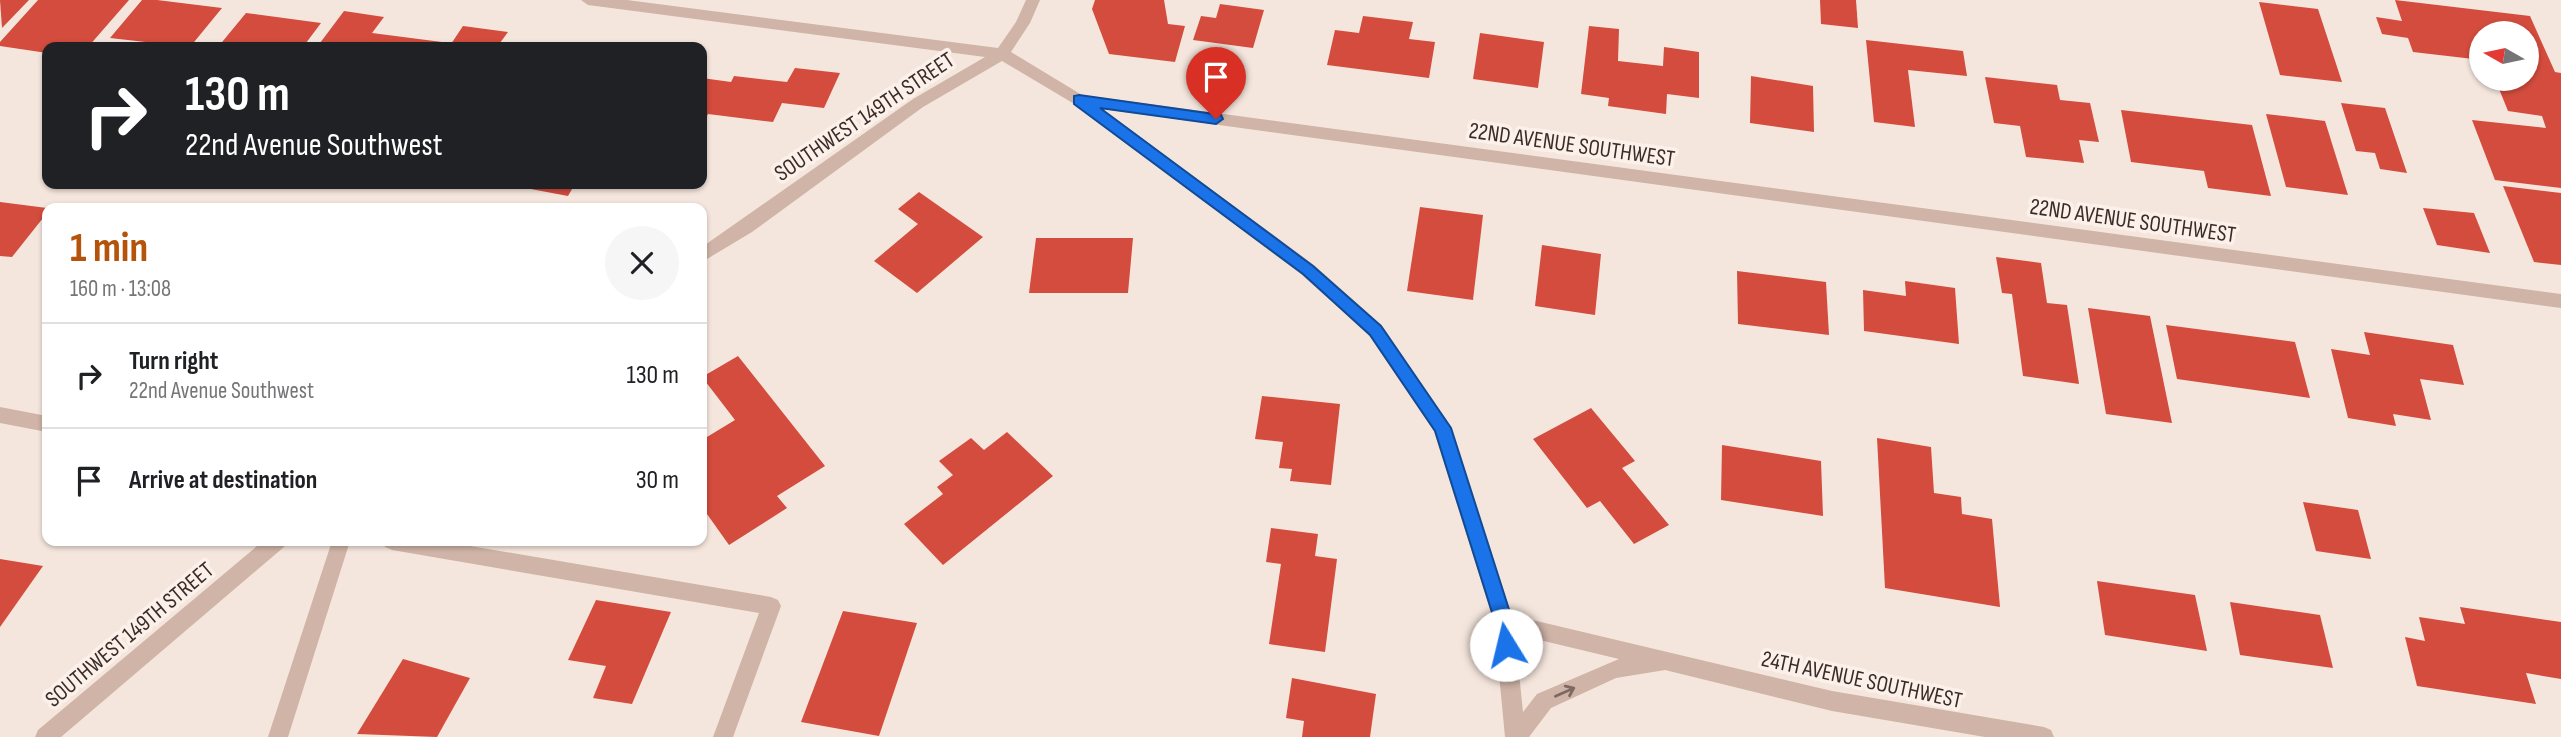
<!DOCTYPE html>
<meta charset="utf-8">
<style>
body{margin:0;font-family:"Sofia Sans Condensed",sans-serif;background:#f6f6f6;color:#202124;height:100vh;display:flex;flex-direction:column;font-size:26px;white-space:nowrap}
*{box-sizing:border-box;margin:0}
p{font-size:23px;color:#757577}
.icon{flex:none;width:38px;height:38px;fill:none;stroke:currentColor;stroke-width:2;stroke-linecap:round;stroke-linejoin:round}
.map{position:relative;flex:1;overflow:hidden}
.panel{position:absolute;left:42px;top:203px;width:665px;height:343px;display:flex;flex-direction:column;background:#fff;border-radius:14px;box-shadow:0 2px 5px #0004}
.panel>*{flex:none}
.banner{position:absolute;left:42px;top:42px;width:665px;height:147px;border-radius:14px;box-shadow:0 2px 5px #0004;background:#202124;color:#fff;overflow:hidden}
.needle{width:46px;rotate:279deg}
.fabs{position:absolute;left:2469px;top:21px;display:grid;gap:14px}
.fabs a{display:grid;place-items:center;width:70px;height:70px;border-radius:50%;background:#fff;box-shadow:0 2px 5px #0004;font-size:35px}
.pin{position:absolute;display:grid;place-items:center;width:60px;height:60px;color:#fff;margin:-72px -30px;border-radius:50% 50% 50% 0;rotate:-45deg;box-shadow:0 0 7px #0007}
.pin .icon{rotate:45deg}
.me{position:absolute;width:77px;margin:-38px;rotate:351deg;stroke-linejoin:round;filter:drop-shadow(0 0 5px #0008)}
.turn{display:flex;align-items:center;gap:24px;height:147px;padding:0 28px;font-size:32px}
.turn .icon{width:91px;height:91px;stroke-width:2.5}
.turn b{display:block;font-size:49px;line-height:60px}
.round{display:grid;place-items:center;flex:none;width:74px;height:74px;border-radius:37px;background:#f6f6f6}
.overview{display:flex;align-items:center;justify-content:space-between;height:119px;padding:0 28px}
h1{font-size:42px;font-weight:700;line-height:52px;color:#b45309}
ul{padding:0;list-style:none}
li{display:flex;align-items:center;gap:21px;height:105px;padding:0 28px;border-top:2px solid #e0e0e0}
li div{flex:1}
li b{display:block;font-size:26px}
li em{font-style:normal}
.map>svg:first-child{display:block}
.building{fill:#d34c3d}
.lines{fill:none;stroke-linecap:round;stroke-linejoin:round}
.minor{fill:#cfb4a7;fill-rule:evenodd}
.oneway{stroke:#7e6961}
.route{fill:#1a73e8;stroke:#114b97;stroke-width:2}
.labels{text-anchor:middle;stroke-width:7;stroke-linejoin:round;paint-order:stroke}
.street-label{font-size:23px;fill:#3b2c28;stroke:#fcf1ea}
</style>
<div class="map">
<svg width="2561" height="737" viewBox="0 0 2561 737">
<rect width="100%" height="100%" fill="#f5e6dd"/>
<g class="building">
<path d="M0,0H29L2,28Z"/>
<path d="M38,0H129L88,47H47V53L0,46V42Z"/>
<path d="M142,0H157L222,8L190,47H160L163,44L110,38Z"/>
<path d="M1095,0H1164L1168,24L1185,26L1175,62L1109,54L1092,9Z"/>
<path d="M1820,0H1856L1858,28L1821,24Z"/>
<path d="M2395,0L2530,16L2555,72L2561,73V188L2495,180L2472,120L2546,128L2542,116L2508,111L2495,79H2527V33H2482V60L2413,52L2408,38L2382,34L2376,17L2402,21Z"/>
<path d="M2259,2L2318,9L2342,82L2280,75Z"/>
<path d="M1220,4L1264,10L1253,48L1193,40L1201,16L1216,18Z"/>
<path d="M344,11L384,17L372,33L442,42L439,47H317Z"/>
<path d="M246,13L321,23L303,47H218Z"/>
<path d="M1363,16L1413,22L1409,39L1435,42L1429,78L1327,65L1335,30L1359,33Z"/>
<path d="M463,26L508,32L497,47H449Z"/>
<path d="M1589,26L1619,29L1618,61L1663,66L1664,47L1699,52V98L1667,94L1666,114L1608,106L1609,98L1581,94Z"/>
<path d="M1480,33L1544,42L1538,88L1473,79Z"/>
<path d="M1866,40L1963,51L1967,76L1908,70L1915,127L1874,122Z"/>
<path d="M795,68L840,73L824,108L782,103L773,122L708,114L702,126V78L731,82L734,76L787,82Z"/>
<path d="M1751,76L1813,86L1814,132L1750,123Z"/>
<path d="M1985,77L2057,85L2060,100L2090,103L2099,142L2079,140L2084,163L2026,157L2020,126L1994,123Z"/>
<path d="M2341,103L2385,108L2407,173L2380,169L2375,153L2356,151Z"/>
<path d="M2121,110L2252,125L2271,196L2208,188L2204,171L2131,162Z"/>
<path d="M2266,114L2325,121L2348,195L2286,187Z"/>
<path d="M504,184H575L568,196Z"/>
<path d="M2503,186L2561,193V265L2534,262Z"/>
<path d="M919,192L983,237L917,293L874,261L918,224L898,209Z"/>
<path d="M0,202L47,208V213L12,257L0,256Z"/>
<path d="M1420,207L1483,215L1473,300L1407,291Z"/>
<path d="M2423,208L2474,213L2490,253L2437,245Z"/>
<path d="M1036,238H1133L1128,293H1029Z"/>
<path d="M1542,245L1601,254L1595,315L1535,306Z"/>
<path d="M1996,257L2041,263L2047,303L2067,305L2079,384L2023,376L2012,294L2002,293Z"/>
<path d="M1737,271L1826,282L1829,335L1738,324Z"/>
<path d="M1905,281L1955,288L1959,344L1864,331L1863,290L1906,296Z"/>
<path d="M2088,308L2150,316L2172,423L2106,414Z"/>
<path d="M2166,325L2295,342L2310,398L2177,379Z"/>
<path d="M2364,332L2453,345L2464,385L2420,379L2431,420L2393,414L2396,426L2348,418L2331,349L2370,355Z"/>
<path d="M738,356L825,466L777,496L787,508L729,545L702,507V440L735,420L702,377Z"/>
<path d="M1262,396L1340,404L1331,485L1290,481L1292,469L1279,468L1283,442L1255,439Z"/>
<path d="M1591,408L1635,461L1622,468L1669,525L1634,544L1600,501L1587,508L1533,439Z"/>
<path d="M1007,432L1053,476L943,565L904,524L943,494L937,487L953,475L939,461L971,438L984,450Z"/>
<path d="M1877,438L1931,447L1934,493L1961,497L1962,514L1992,519L2000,607L1885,588Z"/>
<path d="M1722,445L1821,461L1823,516L1721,500Z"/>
<path d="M2303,502L2358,510L2371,559L2316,551Z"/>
<path d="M1271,528L1318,534L1315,556L1337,559L1325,652L1269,644L1281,564L1266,562Z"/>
<path d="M0,559L43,566L0,627Z"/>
<path d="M2097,581L2195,595L2207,651L2105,635Z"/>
<path d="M596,600L671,612L632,704L593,698L606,666L568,660Z"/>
<path d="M2230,602L2320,615L2333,668L2240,655Z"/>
<path d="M2460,607L2561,622V679L2526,673L2536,704L2417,686L2405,637L2425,641L2419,617L2465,624Z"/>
<path d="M843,611L917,623L879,736L801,722Z"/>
<path d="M403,659L470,678L437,737L357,734Z"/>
<path d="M1292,678L1376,694L1370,737H1302L1304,721L1286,718Z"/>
</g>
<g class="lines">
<g class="minor">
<path d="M581,0H627L998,48L1016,22L1026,0H1040L1030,23L1011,52L1082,95L2561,294V308L1102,109L1314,265L1381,325L1451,428L1511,615L1832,691L2044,727L2051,730L2054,737H1985L1832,711L1665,670L1616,678L1551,708L1529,737H1505L1494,622L1434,431L1369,335L1302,275L1076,105L1002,61L923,107L752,232L702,262V247L913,99L985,57L588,5ZM1515,634L1619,659L1537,694L1523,712Z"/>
<path d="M0,407L47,416V432L0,423Z"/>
<path d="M263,541H286L284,547L61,737H35L38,730Z"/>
<path d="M332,541H350L288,737H268Z"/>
<path d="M383,541H441L771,597L778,600L781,606L733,737H713L759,613L392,550L385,547Z"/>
</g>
</g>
<defs><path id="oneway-shaft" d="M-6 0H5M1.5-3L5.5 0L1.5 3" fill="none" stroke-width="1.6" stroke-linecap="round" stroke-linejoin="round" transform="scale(1.75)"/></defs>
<use class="oneway" href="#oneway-shaft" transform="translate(1565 692) rotate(-24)"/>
<path class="route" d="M1079,95L1221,115L1223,119L1216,124L1100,108L1313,266L1381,326L1451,428L1513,622L1515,645L1512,651L1506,653L1500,651L1495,622L1435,431L1370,335L1303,274L1074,104V96Z"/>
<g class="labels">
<g class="street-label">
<text transform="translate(864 116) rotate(-34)" y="8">SOUTHWEST 149TH STREET</text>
<text transform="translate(1572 144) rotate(8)" y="8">22ND AVENUE SOUTHWEST</text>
<text transform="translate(2133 220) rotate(8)" y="8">22ND AVENUE SOUTHWEST</text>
<text transform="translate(129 634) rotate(-40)" y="8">SOUTHWEST 149TH STREET</text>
<text transform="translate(1862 679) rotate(12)" y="8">24TH AVENUE SOUTHWEST</text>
</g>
</g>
</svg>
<div class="fabs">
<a><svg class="needle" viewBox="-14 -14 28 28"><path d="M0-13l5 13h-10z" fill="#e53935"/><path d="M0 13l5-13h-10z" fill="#757577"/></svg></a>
</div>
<div class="pin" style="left:1216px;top:119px;background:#d93025"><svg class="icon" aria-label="arrive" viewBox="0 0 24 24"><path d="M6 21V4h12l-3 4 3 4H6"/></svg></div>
<svg class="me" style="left:1506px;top:645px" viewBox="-20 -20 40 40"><circle r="19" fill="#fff"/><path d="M0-13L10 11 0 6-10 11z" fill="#1a73e8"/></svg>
<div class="banner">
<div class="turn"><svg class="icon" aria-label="right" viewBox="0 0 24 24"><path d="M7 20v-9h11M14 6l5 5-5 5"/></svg><div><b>130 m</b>22nd Avenue Southwest</div></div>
</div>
<section class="panel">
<div class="overview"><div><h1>1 min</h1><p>160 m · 13:08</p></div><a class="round"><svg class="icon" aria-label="close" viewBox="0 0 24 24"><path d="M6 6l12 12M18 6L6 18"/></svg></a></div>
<ul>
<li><svg class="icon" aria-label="right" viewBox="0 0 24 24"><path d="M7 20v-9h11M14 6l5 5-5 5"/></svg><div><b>Turn right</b><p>22nd Avenue Southwest</p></div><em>130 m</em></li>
<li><svg class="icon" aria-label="arrive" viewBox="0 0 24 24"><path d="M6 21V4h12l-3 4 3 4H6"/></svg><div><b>Arrive at destination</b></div><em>30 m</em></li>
</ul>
</section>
</div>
